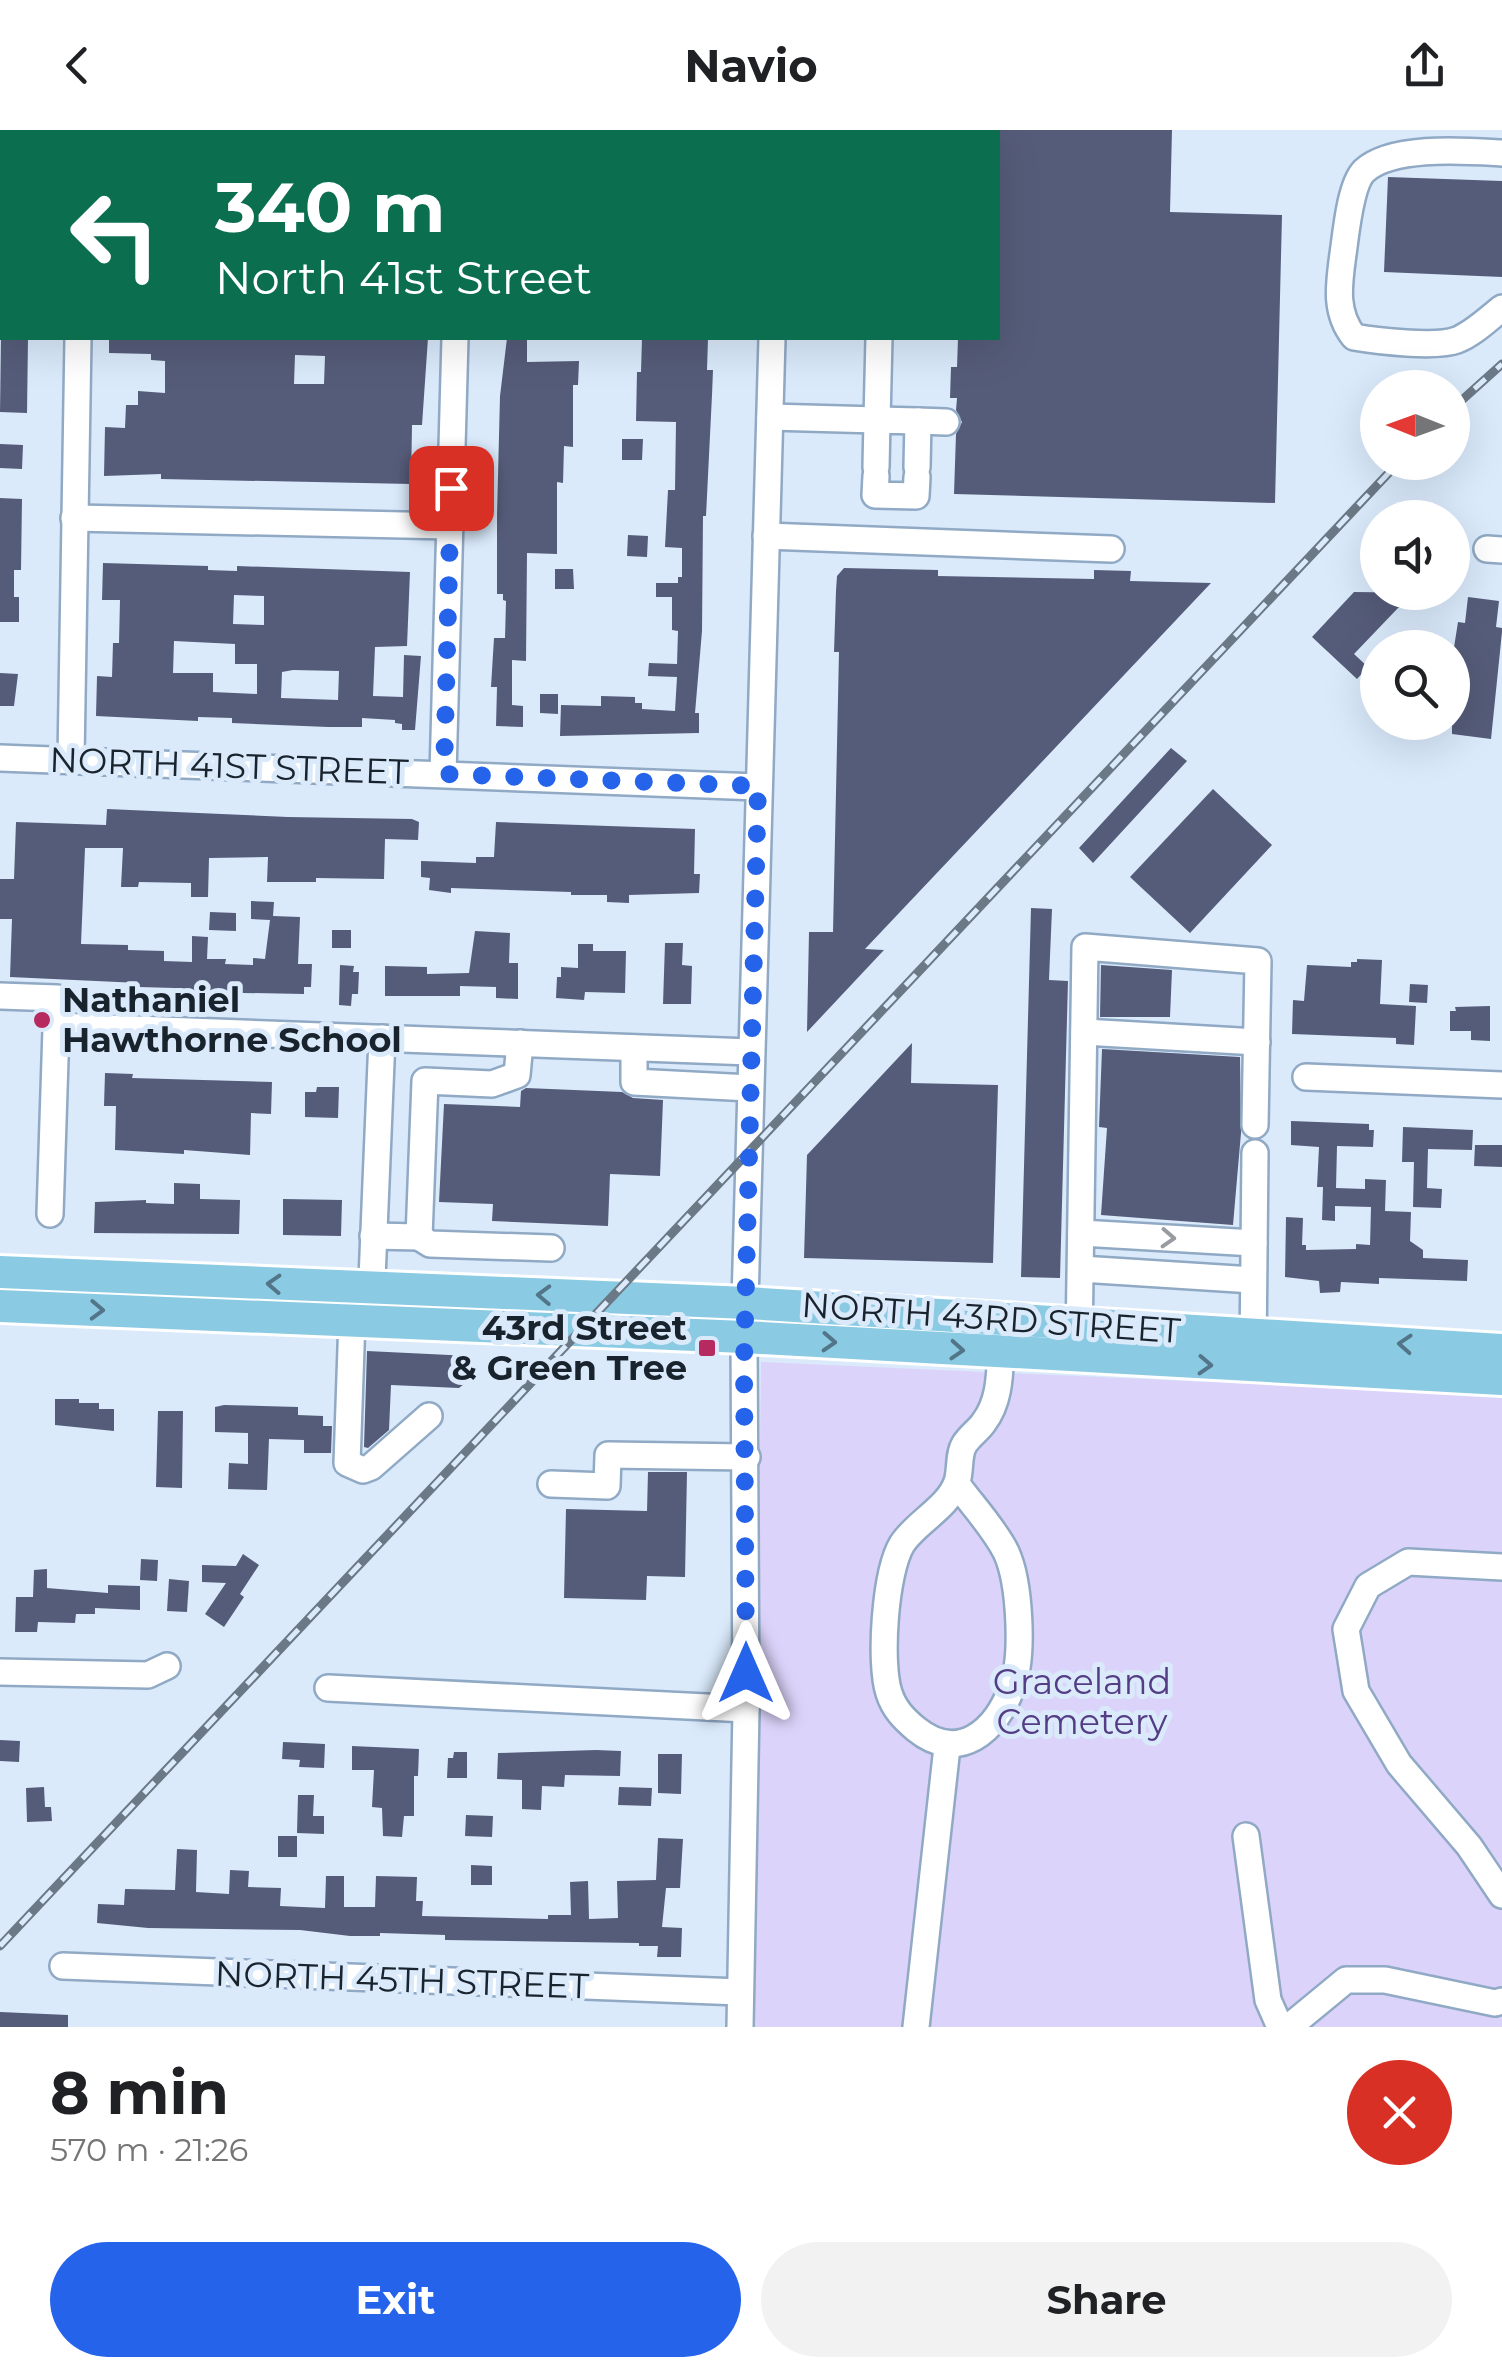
<!DOCTYPE html>
<meta charset="utf-8">
<style>
body{margin:0;font-family:Montserrat,sans-serif;background:#f2f2f2;color:#202124;height:100vh;display:flex;flex-direction:column;font-size:38px;white-space:nowrap}
*{box-sizing:border-box;margin:0}
p{font-size:32px;color:#757577}
.icon{flex:none;width:55px;height:55px;fill:none;stroke:currentColor;stroke-width:2;stroke-linecap:round;stroke-linejoin:round}
.map{position:relative;height:1897px;overflow:hidden}
.side{display:flex;flex-direction:column;background:#fff;flex:1}
.side>*{flex:none}
.hud{position:absolute;left:0px;top:0px;width:1000px;height:210px;box-shadow:0 10px 40px #0002;background:#0b6e4f;color:#fff;overflow:hidden}
.needle{width:65px;rotate:271deg}
.fabs{position:absolute;left:1360px;top:240px;display:grid;gap:20px}
.fabs a{display:grid;place-items:center;width:110px;height:110px;border-radius:50%;background:#fff;box-shadow:0 10px 40px #0002;font-size:50px}
.pin{position:absolute;display:grid;place-items:center;width:85px;height:85px;color:#fff;margin:-42px;border-radius:20px;box-shadow:0 5px 15px #0006}
.me{position:absolute;width:110px;margin:-55px;rotate:0deg;stroke-linejoin:round;filter:drop-shadow(0 0 8px #0008)}
.turn{display:flex;align-items:center;gap:35px;height:210px;padding:0 50px;font-size:45px}
.turn .icon{width:130px;height:130px;stroke-width:2.5}
.turn b{display:block;font-size:70px;line-height:85px}
.round{display:grid;place-items:center;flex:none;width:105px;height:105px;border-radius:52px;background:#f2f2f2}
.overview{display:flex;align-items:center;justify-content:space-between;height:170px;padding:0 50px}
h1{font-size:60px;font-weight:700;line-height:75px}
.cta{display:flex;gap:20px;margin-top:auto;padding:20px 50px}
.cta a{flex:1;height:115px;border-radius:60px;background:#2563eb;color:#fff;font-size:40px;font-weight:700;line-height:115px;text-align:center}
.cta a+a{background:#f2f2f2;color:#202124}
header{display:flex;justify-content:space-between;align-items:center;height:130px;padding:0 50px;background:#fff;font-size:45px;font-weight:700}
.map>svg:first-child{display:block}
.green{fill:#dcd3fa}
.building{fill:#555c79;fill-rule:evenodd}
.lines{fill:none;stroke-linecap:round;stroke-linejoin:round}
.minor-casing{stroke:#90a9c4;stroke-width:30}
.major-casing{stroke:#fff;stroke-width:38}
.minor{stroke:#fff;stroke-width:25}
.major{stroke:#8bcae3;stroke-width:32}
.rail-casing{stroke:#6b7885;stroke-width:9}
.rail{stroke:#daeafb;stroke-width:5;stroke-dasharray:15;stroke-linecap:butt}
.oneway{stroke:#989ca0}
.oneway2{stroke:#527688}
.route{stroke:#2563eb;stroke-width:18;stroke-dasharray:0 32.4}
.poi-dot{fill:#b72a60;stroke:#daeafb;stroke-width:4}
.labels{text-anchor:middle;stroke-width:10;stroke-linejoin:round;paint-order:stroke}
.street-label{font-size:35px;fill:#19232d;stroke:#daeafb}
.poi-label{font-size:35px;font-weight:bold;fill:#19232d;stroke:#daeafb;text-anchor:start}
.park-label{font-size:35px;fill:#543d85;stroke:#daeafb}
</style>
<header><svg class="icon" aria-label="back" viewBox="0 0 24 24"><path d="M15 5l-7 7 7 7"/></svg>Navio<svg class="icon" aria-label="share" viewBox="0 0 24 24"><path d="M12 15V3M7 8l5-5 5 5M5 13v7h14v-7"/></svg></header>
<div class="map">
<svg width="1502" height="1897" viewBox="0 0 1502 1897">
<rect width="100%" height="100%" fill="#daeafb"/>
<path class="green" d="M761,1232L1502,1265V1897H753Z"/>
<g class="building">
<path d="M998,0H1172L1170,82L1282,85L1275,373L954,364L956,304L962,292L956,280L957,268H950L951,237H957L958,208H998Z"/>
<path d="M1388,47L1502,51V147L1384,142Z"/>
<path d="M1,208H28L27,283L0,282Z"/>
<path d="M109,208H428L422,295H412L411,354L161,349V344L104,346L105,297L125,298L126,275H138V261L165,263V231L151,230V224L109,223ZM295,225L325,226L324,254H294Z"/>
<path d="M507,208H527V232L579,231L578,255H573V317L564,316L563,353L557,352V424L527,423L526,531L512,530V575L523,576V597L496,596L497,557H491L494,508H505L506,471L503,470V464H497V385L500,266Z"/>
<path d="M642,208H708L707,240H713L712,265L706,386H703L702,501L695,583H699V603L560,606L561,575L601,576V566L635,567V573H642V579L675,581L677,547L648,546L649,533L677,534L678,501L672,500V467H656V453H678V447H682V418L665,417L668,360H675L676,292L636,291L637,242H641Z"/>
<path d="M622,309H643L642,330H622Z"/>
<path d="M0,314L23,315L22,339L0,338Z"/>
<path d="M0,368L22,369L21,440H14V467H19V492H0Z"/>
<path d="M628,405L648,406L647,427L627,426Z"/>
<path d="M103,433L208,436V440L237,441V436L410,442L407,516L375,517L373,566L403,567L404,525L421,526L415,600H402V594L395,593V590L362,588V597H328L232,593V588L198,587V591L96,586L97,546L112,547L113,513H119L120,470H102ZM234,465L264,466V495L233,494ZM174,511L235,514V534H257V564L213,562V543H173ZM293,540L339,541L338,570L281,568L282,542Z"/>
<path d="M844,438L938,440V446L1094,449V440L1131,441L1130,451L1211,453L865,819L884,820L807,902L809,802H833L839,522H834L836,461L837,446Z"/>
<path d="M555,439H573L574,459H555Z"/>
<path d="M1354,462L1434,463L1398,478L1354,524L1368,537L1357,549L1312,507Z"/>
<path d="M1468,467L1499,471L1496,497L1502,498V502L1491,609L1452,604V530L1458,492L1465,493Z"/>
<path d="M0,543L18,544L14,576H0Z"/>
<path d="M540,564H558V584L540,583Z"/>
<path d="M1171,618L1187,631L1093,733L1079,718Z"/>
<path d="M1213,659L1272,715L1190,803L1130,747Z"/>
<path d="M107,679L288,687L412,689L419,692L418,710L385,709L384,749L316,748V752H267L268,727L209,728L208,767H191V753L139,752L138,757H121L123,718H85L81,814L128,815V820L164,821V831L192,832V806L208,807L207,829H226L225,834L253,835V828L265,829L270,790L251,789V771L274,772L273,786L300,787L298,834H312L311,857H304V864L193,862L191,866H176L174,858L139,857V853L10,847L12,789H0V749H14L16,692L106,695Z"/>
<path d="M496,692L695,699L694,744H700L699,763L629,765V773L607,772V765H571V762L451,758V763L429,760L430,748L421,747V731L476,733V727H494Z"/>
<path d="M1031,778L1052,779L1049,850L1068,851L1060,1148L1021,1147Z"/>
<path d="M210,782L236,783V801L209,800Z"/>
<rect x="332" y="800" width="19" height="18"/>
<path d="M475,801L510,803L509,833H518V869L496,868V857L460,856V866H385V836L427,837V844L469,843Z"/>
<path d="M665,813H683L682,835L692,836L691,874H663Z"/>
<path d="M578,814H593V821H626L625,863L585,862L584,870L556,868L557,847H561V837L578,838Z"/>
<path d="M1357,829L1382,830L1380,874L1416,876L1414,915L1396,914V908L1292,904L1293,870L1304,871L1307,835L1351,837V832H1357Z"/>
<path d="M340,835L354,836L353,842H359L358,864H352L351,876L339,875Z"/>
<path d="M1101,835L1172,840L1170,887H1100Z"/>
<path d="M1410,854L1428,855L1427,873L1409,872Z"/>
<path d="M1490,876V911L1471,910V901H1450V881H1456L1455,877Z"/>
<path d="M912,913L911,953L998,955L993,1133L804,1128L807,1025Z"/>
<path d="M1102,919L1240,927L1241,1003L1233,1095L1101,1085L1107,998L1099,997Z"/>
<path d="M105,943L133,944L132,948L272,952L271,984L251,983L250,1025L184,1020V1024L115,1020L116,976H104Z"/>
<path d="M317,957H339L338,988L305,987V962H316Z"/>
<path d="M526,958L622,962L633,968L663,970L660,1046L610,1044L608,1096L492,1091L493,1074L439,1072L444,974L520,977L521,961Z"/>
<path d="M1291,991L1369,994V1000H1374L1373,1017L1337,1016L1336,1058L1365,1059V1049L1386,1050L1385,1081L1411,1082L1410,1111L1423,1120V1128L1468,1130L1467,1151L1379,1148V1154L1341,1152L1340,1162L1320,1163L1319,1151L1285,1147L1286,1087L1303,1088L1302,1115H1306V1120L1356,1119V1114L1370,1115L1371,1077L1335,1076V1091L1322,1090L1323,1057H1317L1319,1017L1291,1015Z"/>
<path d="M1403,997L1473,1000L1472,1020L1428,1019L1427,1058L1442,1059L1441,1078L1413,1077L1414,1032H1402Z"/>
<path d="M1475,1015H1502V1037L1474,1036Z"/>
<path d="M174,1053L200,1054V1069L240,1070L239,1104L94,1103L95,1072L146,1070V1073L174,1074Z"/>
<path d="M283,1069L342,1070L341,1106L283,1105Z"/>
<path d="M367,1221L470,1226L469,1250L459,1258L391,1255L389,1300L368,1318L364,1317Z"/>
<path d="M55,1269H79V1273H99V1279H114V1301L55,1295Z"/>
<path d="M224,1275L298,1277V1285L323,1286V1296H332L331,1323H304V1310L269,1309L267,1360L228,1359L229,1333L248,1334V1303L215,1302V1277Z"/>
<path d="M158,1281H183L182,1358L156,1357Z"/>
<path d="M648,1342H687L685,1447L647,1446L646,1470L564,1468L566,1379L647,1381Z"/>
<path d="M243,1424L259,1435L240,1464L244,1467L224,1497L205,1484L226,1453L202,1452V1435L236,1436Z"/>
<path d="M141,1429L158,1430L157,1451L140,1450Z"/>
<path d="M47,1439V1458L108,1463V1455L140,1456V1480L95,1478V1484H76L75,1493L38,1492L37,1502H15L16,1467H33L34,1440Z"/>
<path d="M169,1449L189,1451L187,1482L167,1481Z"/>
<path d="M0,1610L20,1611L19,1632L0,1631Z"/>
<path d="M283,1612L325,1614L324,1638L299,1637L300,1630L282,1629Z"/>
<path d="M352,1616L419,1619L418,1646H414V1686H404L402,1707L383,1706L382,1678L372,1677L374,1640H352Z"/>
<path d="M596,1620L621,1621L620,1646L565,1645L564,1657L542,1656L541,1680L522,1679V1650L497,1649L498,1623Z"/>
<path d="M454,1622H467V1648H447L448,1628H453Z"/>
<path d="M658,1624H682L681,1664L658,1663Z"/>
<path d="M44,1657L45,1677H51L52,1691L27,1692L26,1658Z"/>
<path d="M619,1657L652,1658L651,1676L618,1675Z"/>
<path d="M298,1665H314L313,1686H324V1704L297,1703Z"/>
<path d="M466,1685L493,1686L492,1707L465,1706Z"/>
<rect x="278" y="1706" width="19" height="21"/>
<path d="M658,1708L683,1709L680,1758H666L662,1797L682,1798L681,1827H657L658,1816H639V1813L445,1810V1805L380,1803V1806H350L300,1800L148,1798L97,1793L98,1774L124,1775L125,1759L175,1760L177,1719L197,1720L196,1762L229,1764L230,1740L249,1741L248,1757L281,1758L280,1776L325,1778L326,1746H344V1777H375L376,1746L417,1747L416,1771H423L422,1786L548,1789V1785H571L570,1752L588,1751L589,1789L618,1788L617,1751L656,1750Z"/>
<path d="M471,1735L492,1736V1755H471Z"/>
<path d="M0,1882L68,1885V1897H0Z"/>
</g>
<g class="lines">
<g class="minor-casing">
<g id="minor">
<path d="M85,2V0"/>
<path d="M460,2V0"/>
<path d="M777,2L778,0"/>
<path d="M1502,23C1466,21 1392,15 1364,41C1350,55 1346,104 1343,124C1339,154 1334,182 1354,207C1377,211 1436,218 1457,210C1474,203 1488,189 1502,178"/>
<path d="M770,287L877,290L879,208"/>
<path d="M918,291L946,292"/>
<path d="M876,337L877,290L918,291L917,337"/>
<path d="M876,346L875,365L916,366L917,347"/>
<path d="M74,388L450,396"/>
<path d="M766,406L1111,419"/>
<path d="M1487,419L1502,420"/>
<path d="M0,628L758,657"/>
<path d="M71,629L78,208"/>
<path d="M443,644L455,208"/>
<path d="M0,866L57,868L50,1084"/>
<path d="M56,896L751,922"/>
<path d="M1084,902L1257,912"/>
<path d="M634,918V952L750,958"/>
<path d="M1306,947L1502,955"/>
<path d="M1081,1103L1254,1113"/>
<path d="M373,1106L419,1107L425,951L492,954L517,945L520,913"/>
<path d="M419,1107L430,1114L551,1118"/>
<path d="M1081,1139L1253,1150"/>
<path d="M371,1173L382,908"/>
<path d="M352,1189L347,1333L363,1340L371,1337L429,1286"/>
<path d="M1079,1212L1085,817L1258,831L1255,995"/>
<path d="M1253,1222L1255,1023"/>
<path d="M551,1354L607,1356L608,1325L747,1327"/>
<path d="M957,1354C973,1376 994,1398 1006,1422C1020,1452 1024,1527 1012,1557C996,1601 959,1634 916,1599C904,1589 894,1579 889,1563C879,1533 885,1442 902,1414C916,1392 948,1378 957,1352C961,1340 958,1325 964,1315C969,1306 979,1300 984,1292C1003,1267 999,1234 1002,1204"/>
<path d="M1502,1437L1408,1432L1368,1456L1346,1499L1356,1561L1399,1634L1469,1716L1502,1765"/>
<path d="M0,1542L148,1545L167,1536"/>
<path d="M328,1558L746,1579"/>
<path d="M1246,1706L1268,1870L1280,1897"/>
<path d="M63,1836L740,1862"/>
<path d="M740,1897L746,1579L744,1207L772,208"/>
<path d="M916,1897L947,1617"/>
<path d="M1289,1897L1346,1850H1385L1495,1873L1502,1871"/>
</g>
</g>
<g class="major-casing">
<g id="major">
<path d="M0,1142L747,1173L1502,1220"/>
<path d="M0,1176L744,1207L1502,1249"/>
</g>
</g>
<use href="#minor" class="minor"/>
<use href="#major" class="major"/>
<g class="rail-casing">
<g id="rail">
<path d="M1452,279L1502,234"/>
<path d="M0,1816L1399,332"/>
</g>
</g>
<use href="#rail" class="rail"/>
</g>
<defs><path id="oneway-chevron" d="M-2-3.5L2.5 0L-2 3.5" fill="none" stroke-width="1.6" stroke-linecap="round" stroke-linejoin="round" transform="scale(2.5)"/></defs>
<use class="oneway" href="#oneway-chevron" transform="translate(1168 1108) rotate(3)"/>
<g class="oneway2">
<use href="#oneway-chevron" transform="translate(274 1154) rotate(-177)"/>
<use href="#oneway-chevron" transform="translate(544 1165) rotate(-178)"/>
<use href="#oneway-chevron" transform="translate(97 1180) rotate(2)"/>
<use href="#oneway-chevron" transform="translate(829 1212) rotate(3)"/>
<use href="#oneway-chevron" transform="translate(1405 1214) rotate(-176)"/>
<use href="#oneway-chevron" transform="translate(957 1220) rotate(4)"/>
<use href="#oneway-chevron" transform="translate(1205 1235) rotate(3)"/>
</g>
<g class="lines">
<path class="route" d="M451,358L444,644L758,656L744,1233L746,1543"/>
</g>
<g class="poi-dot">
<circle cx="42" cy="890" r="10"/>
<rect x="697" y="1208" width="20" height="20" rx="5"/>
</g>
<g class="labels">
<g class="street-label">
<text transform="translate(229 636) rotate(2)" y="12">NORTH 41ST STREET</text>
<text transform="translate(991 1188) rotate(4)" y="12">NORTH 43RD STREET</text>
<text transform="translate(402 1850) rotate(2)" y="12">NORTH 45TH STREET</text>
</g>
<g class="poi-label">
<text x="62" y="882">Nathaniel<tspan x="62" dy="40">Hawthorne School</tspan></text>
<text x="687" y="1210" text-anchor="end">43rd Street<tspan x="687" dy="40">&amp; Green Tree</tspan></text>
</g>
<g class="park-label">
<text x="1082" y="1564">Graceland<tspan x="1082" dy="40">Cemetery</tspan></text>
</g>
</g>
</svg>
<div class="fabs">
<a><svg class="needle" viewBox="-14 -14 28 28"><path d="M0-13l5 13h-10z" fill="#e53935"/><path d="M0 13l5-13h-10z" fill="#757577"/></svg></a>
<a><svg class="icon" aria-label="sound" viewBox="0 0 24 24"><path d="M4 9h4l5-4v14l-5-4H4zM17 9q2 3 0 6"/></svg></a>
<a><svg class="icon" aria-label="search" viewBox="0 0 24 24"><circle cx="10" cy="10" r="6"/><path d="M15 15l6 6"/></svg></a>
</div>
<div class="pin" style="left:451px;top:358px;background:#d93025"><svg class="icon" aria-label="arrive" viewBox="0 0 24 24"><path d="M6 21V4h12l-3 4 3 4H6"/></svg></div>
<svg class="me" style="left:746px;top:1543px" viewBox="-20 -20 40 40"><path d="M0-17L14 15 0 8-14 15z" fill="#2563eb" stroke="#fff" stroke-width="4"/></svg>
<div class="hud">
<div class="turn"><svg class="icon" aria-label="left" viewBox="0 0 24 24"><path d="M17 20v-9H6M10 6l-5 5 5 5"/></svg><div><b>340 m</b>North 41st Street</div></div>
</div>
</div>
<section class="side">
<div class="overview"><div><h1>8 min</h1><p>570 m · 21:26</p></div><a class="round" style="background:#d93025;color:#fff"><svg class="icon" aria-label="close" viewBox="0 0 24 24"><path d="M6 6l12 12M18 6L6 18"/></svg></a></div>
<div class="cta"><a>Exit</a><a>Share</a></div>
</section>
